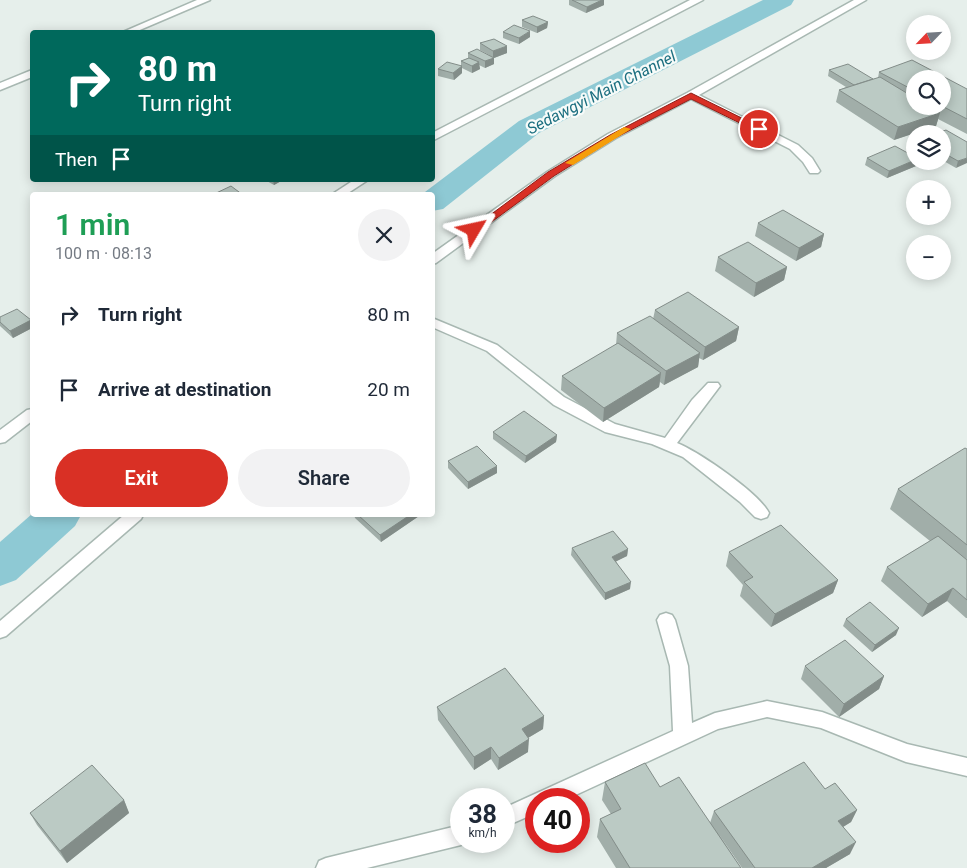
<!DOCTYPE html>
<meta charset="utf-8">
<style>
body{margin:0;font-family:Roboto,sans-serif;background:#f2f2f3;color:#1f2937;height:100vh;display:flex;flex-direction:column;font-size:19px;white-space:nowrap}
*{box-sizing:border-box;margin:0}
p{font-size:16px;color:#747a83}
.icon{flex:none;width:28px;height:28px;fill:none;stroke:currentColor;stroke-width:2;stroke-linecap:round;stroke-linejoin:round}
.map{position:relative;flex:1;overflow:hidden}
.side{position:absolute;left:30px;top:192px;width:405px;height:325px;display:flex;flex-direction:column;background:#fff;border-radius:5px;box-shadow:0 2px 12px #0003}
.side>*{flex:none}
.guide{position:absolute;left:30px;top:30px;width:405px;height:152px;border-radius:5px;box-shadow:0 2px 12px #0003;background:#00695c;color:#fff;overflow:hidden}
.needle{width:32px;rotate:245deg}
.tools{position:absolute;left:906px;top:15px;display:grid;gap:10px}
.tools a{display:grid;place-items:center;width:45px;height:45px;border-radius:50%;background:#fff;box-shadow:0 2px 12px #0003;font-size:25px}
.speed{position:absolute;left:450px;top:788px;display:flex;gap:10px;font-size:25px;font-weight:700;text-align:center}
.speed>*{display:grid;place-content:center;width:65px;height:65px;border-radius:50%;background:#fff;box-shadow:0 2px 12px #0003;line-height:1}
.speed small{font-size:12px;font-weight:400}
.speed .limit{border:8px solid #d22;background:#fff;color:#111}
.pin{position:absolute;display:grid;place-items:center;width:42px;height:42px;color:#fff;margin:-21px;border:2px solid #fff;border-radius:50%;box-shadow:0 1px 5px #0007}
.me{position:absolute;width:55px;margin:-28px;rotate:54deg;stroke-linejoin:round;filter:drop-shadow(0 0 4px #0008)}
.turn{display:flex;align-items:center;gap:18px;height:105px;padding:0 25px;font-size:22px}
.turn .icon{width:65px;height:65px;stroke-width:2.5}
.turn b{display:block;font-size:35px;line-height:42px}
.then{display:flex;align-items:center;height:48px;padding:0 25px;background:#0003;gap:10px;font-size:19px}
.round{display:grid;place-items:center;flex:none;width:52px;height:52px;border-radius:26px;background:#f2f2f3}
.overview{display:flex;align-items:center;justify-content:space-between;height:85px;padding:0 25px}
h1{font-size:30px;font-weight:600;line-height:38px;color:#1e9e55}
.button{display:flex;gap:10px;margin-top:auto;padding:10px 25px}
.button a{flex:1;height:58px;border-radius:30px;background:#d93025;color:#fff;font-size:20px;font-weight:600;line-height:58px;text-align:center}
.button a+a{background:#f2f2f3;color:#1f2937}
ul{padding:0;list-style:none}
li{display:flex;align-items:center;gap:15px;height:75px;padding:0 25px}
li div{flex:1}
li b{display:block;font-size:19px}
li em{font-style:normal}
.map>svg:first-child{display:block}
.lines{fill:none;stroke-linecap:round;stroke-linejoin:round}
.canal{fill:#8ec9d4;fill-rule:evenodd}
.minor-casing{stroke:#a8b8b2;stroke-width:3}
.minor{fill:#fff;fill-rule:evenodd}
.wall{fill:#a1aea9;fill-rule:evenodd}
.shaded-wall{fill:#838d89}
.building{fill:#bbcac4;stroke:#838d89}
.route{fill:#d93025;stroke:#8d1f18}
.slow{fill:#f59e0b}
.labels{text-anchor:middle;stroke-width:4.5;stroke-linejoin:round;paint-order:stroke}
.far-water-label{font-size:16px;font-style:italic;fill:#1c6f80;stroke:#f7fbf9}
</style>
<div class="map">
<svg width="967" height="868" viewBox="0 0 967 868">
<rect width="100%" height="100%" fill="#e6efeb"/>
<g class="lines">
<g class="canal">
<path d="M763,0H794L791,5L539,133L443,209L432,211V195H421L519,121Z"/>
<path d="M32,514L81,515L75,526L16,580L0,586V542Z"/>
</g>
<g class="minor-casing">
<g id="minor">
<path d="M197,0H210L135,32H123Z"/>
<path d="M690,0H703L432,141V133Z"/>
<path d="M854,0H866L699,95L798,145L812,158L820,171L818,173H810L803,162L790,149L691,99L616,138L555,176L436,263L432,264V254L547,172L608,134L687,93Z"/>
<path d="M32,70V77L0,90V83Z"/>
<path d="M354,180H368L345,195H331Z"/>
<path d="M432,318L497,345L564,397L615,424L665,438L692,400L708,383H718L720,386L677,443C699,452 758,492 769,513L767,517L761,519L755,517L740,502L683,457L652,444L605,432L554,405L487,351L432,327Z"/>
<path d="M32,409V421L5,442L0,443V430L27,410Z"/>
<path d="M124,515H143L141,519L6,636L0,638V621Z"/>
<path d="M666,613L672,615L675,620L688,666L692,723L715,713L767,701L822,712L907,744L967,758V776L906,762L821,728L767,717L718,729L567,799H536V813L504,827V808L673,731L670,666L657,620L660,615Z"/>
<path d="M461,825V841H468L461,845L367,868H316L319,861L326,858Z"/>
</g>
</g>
<use href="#minor" class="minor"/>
</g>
<g class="wall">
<path d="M569,0H604V5L586,13L569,5Z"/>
<path d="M522,20L548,22L547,28L537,33L522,27Z"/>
<path d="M503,32L530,37L519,44L503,38Z"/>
<path d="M480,43L507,53L494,58V64L485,68L479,65L480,69L472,73L462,68V73L454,80L438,76V69L461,66V61L468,58V53L489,55L480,50Z"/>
<path d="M829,70L873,79L878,78L879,72L967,89V134L938,119L936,126L894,140L836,102L839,90L846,87L828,76ZM915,79L942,106H915Z"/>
<path d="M942,134L967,142L956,168L942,160Z"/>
<path d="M867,158L916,166L887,178L865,165Z"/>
<path d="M265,180H283L274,185Z"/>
<path d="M758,223L824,234L821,247L796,261L755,236Z"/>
<path d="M718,257L787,267L784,280L754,297L715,271Z"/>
<path d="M655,310L739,327L736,341L703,360L699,358L698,367L664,385L660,382L659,387L603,422L561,390L562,376L616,345L617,333L653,319Z"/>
<path d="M0,317L31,320L32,325V328L13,338L0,326Z"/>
<path d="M493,432L557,435L556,442L525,463L493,439Z"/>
<path d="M967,449V618H966L947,601L922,617L881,581L887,567L930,541L890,509L898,489Z"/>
<path d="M448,461L497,473L468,489L448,468Z"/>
<path d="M354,515H419V516L381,542L355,518Z"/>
<path d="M572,548L628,549L627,556L616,561L630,589L605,600L571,555Z"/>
<path d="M729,552L838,580L833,593L771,627L740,596L743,585L726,566Z"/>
<path d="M846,619L896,635L872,652L843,626Z"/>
<path d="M805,666L884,676L879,689L839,717L801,679Z"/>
<path d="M437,707L544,716L543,729L528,738V752L498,770L491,759L474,770L438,720Z"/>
<path d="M605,782L660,787L710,823L714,811L825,789L857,810L851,822L843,827L850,854L826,868H742L718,833L741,868H616L597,837L600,819L611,814L602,800Z"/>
<path d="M124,800L129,813L67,863L37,825L30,813Z"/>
</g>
<g class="shaded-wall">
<path d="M602,0H604V5L586,13L587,7Z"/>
<path d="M548,22L547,28L537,33V27Z"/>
<path d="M530,31V37L519,44V38Z"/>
<path d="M507,46V53L494,58V64L485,68V61L493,58V51Z"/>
<path d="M479,62L480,69L472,73V66Z"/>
<path d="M462,66V73L454,80L453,73Z"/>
<path d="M940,113L936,126L894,140L898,127Z"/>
<path d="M967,158V163L956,168L958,161Z"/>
<path d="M915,160V161H917L916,166L887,178L889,171Z"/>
<path d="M273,180H283L274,185Z"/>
<path d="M824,234L821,247L796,261L799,248Z"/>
<path d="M787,267L784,280L754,297L756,283Z"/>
<path d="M31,320L32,325V328L13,338L10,331Z"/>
<path d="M739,327L736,341L703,360L705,347Z"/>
<path d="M700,353L698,367L664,385L666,371Z"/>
<path d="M661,373L659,387L603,422L604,408Z"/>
<path d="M557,435L556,442L525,463L526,456Z"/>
<path d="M497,466V473L468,489V482Z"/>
<path d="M410,515H419V516L381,542L380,535Z"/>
<path d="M628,549L627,556L611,564L612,557Z"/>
<path d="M838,580L833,593L771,627L775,614Z"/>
<path d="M631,582L630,589L605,600V593Z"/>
<path d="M953,588L947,601L922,617L928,604Z"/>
<path d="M899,628L896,635L872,652L875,645Z"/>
<path d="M884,676L879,689L839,717L844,704Z"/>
<path d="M544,716L543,729L521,742L522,729Z"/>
<path d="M529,739L528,752L498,770L499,758Z"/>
<path d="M491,747V759L474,770V757Z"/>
<path d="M124,800L129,813L67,863L60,851Z"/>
<path d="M857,810L851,822L833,833L838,821Z"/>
<path d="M856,842L850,854L826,868H812Z"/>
</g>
<g class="building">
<path d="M572,0H602L587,7Z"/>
<path d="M533,16L548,22L537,27L522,20Z"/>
<path d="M514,25L530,31L519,38L503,32Z"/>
<path d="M494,39L507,46L493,51L480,43Z"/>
<path d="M477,49L494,58L485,61L468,53Z"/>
<path d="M469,58L479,62L472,66L461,61Z"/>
<path d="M912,60L967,89V119L942,106V79H915V91L879,72Z"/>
<path d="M447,62L462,66L453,73L438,69Z"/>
<path d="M848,64L873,79L854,85L829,70Z"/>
<path d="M880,77L915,98V106H929L940,113L898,127L839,90Z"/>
<path d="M946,130L967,142V158L958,161L942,152V134H935Z"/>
<path d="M895,146L915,157V160L889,171L867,158Z"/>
<path d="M231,186L243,195H212Z"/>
<path d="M783,210L824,234L799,248L758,223Z"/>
<path d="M748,242L787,267L756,283L718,257Z"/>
<path d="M688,292L739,327L705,347L655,310Z"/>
<path d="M17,309L31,320L10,331L0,322V317Z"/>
<path d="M650,316L700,353L666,371L617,333Z"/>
<path d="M618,343L661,373L604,408L562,376Z"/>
<path d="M524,411L557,435L526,456L493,432Z"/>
<path d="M477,446L497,466L468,482L448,461Z"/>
<path d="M965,448L967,449V545L898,489Z"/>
<path d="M358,515H410L380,535Z"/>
<path d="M781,525L838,580L775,614L744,582L753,577L729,552Z"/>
<path d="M613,531L628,549L612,557L631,582L605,593L572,548Z"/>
<path d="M938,536L967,560V600L953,588L928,604L887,567Z"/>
<path d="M870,602L899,628L875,645L846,619Z"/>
<path d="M845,640L884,676L844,704L805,666Z"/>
<path d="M505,668L544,716L522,729L529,739L499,758L491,747L474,757L437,707Z"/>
<path d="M804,762L825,789L835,783L857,810L838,821L856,842L812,868H755L714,811Z"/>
<path d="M645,763L660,787L679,777L741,868H630L600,819L621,809L605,782Z"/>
<path d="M92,765L124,800L60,851L30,813Z"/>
</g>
<path class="route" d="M691,93L764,129L756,131L691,99L615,138L554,176L478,232L474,233L470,230L548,172L610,135Z"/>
<path class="slow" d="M624,127L631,129L573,165L565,163Z"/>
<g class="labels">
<g class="far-water-label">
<text transform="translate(601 92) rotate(-27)" y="6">Sedawgyi Main Channel</text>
</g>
</g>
</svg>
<div class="tools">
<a><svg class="needle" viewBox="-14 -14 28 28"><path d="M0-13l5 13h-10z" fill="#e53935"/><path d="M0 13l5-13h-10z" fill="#747a83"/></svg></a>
<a><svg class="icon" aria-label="search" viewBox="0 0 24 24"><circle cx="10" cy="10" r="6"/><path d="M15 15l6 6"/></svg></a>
<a><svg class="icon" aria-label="layers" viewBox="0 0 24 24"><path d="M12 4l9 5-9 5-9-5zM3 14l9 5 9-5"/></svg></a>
<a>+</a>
<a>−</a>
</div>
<div class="speed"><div>38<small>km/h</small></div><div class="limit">40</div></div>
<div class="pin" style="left:759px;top:129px;background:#d93025"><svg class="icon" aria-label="arrive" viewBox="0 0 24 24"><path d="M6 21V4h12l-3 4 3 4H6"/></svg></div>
<svg class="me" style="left:474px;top:230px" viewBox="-20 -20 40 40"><path d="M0-17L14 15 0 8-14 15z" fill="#d93025" stroke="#fff" stroke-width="4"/></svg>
<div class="guide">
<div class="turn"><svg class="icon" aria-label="right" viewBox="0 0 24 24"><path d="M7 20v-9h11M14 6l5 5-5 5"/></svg><div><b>80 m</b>Turn right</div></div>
<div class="then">Then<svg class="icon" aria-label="arrive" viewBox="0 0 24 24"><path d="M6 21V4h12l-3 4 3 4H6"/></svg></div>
</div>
<section class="side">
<div class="overview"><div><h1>1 min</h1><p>100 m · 08:13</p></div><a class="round"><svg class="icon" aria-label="close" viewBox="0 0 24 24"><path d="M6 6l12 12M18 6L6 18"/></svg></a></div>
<ul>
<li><svg class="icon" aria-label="right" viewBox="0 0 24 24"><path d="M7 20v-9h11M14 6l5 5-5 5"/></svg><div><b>Turn right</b></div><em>80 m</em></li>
<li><svg class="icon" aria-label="arrive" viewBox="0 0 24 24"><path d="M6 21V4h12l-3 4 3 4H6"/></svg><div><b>Arrive at destination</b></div><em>20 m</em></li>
</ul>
<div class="button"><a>Exit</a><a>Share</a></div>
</section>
</div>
